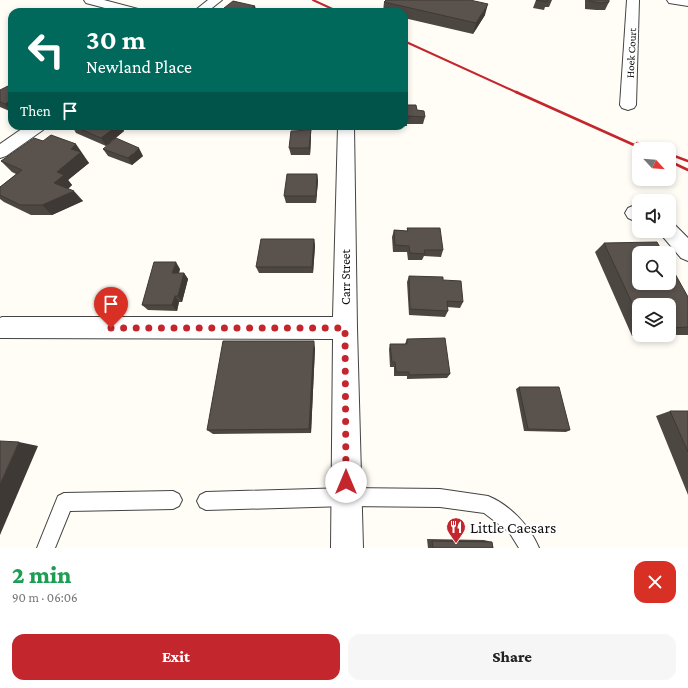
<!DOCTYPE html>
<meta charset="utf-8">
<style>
body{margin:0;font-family:"Crimson Pro",serif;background:#f6f6f6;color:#222;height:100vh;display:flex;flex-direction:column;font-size:15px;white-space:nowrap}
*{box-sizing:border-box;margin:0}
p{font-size:13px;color:#767676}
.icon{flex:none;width:22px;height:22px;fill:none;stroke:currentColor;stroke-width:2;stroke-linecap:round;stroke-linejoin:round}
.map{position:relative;height:548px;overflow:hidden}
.details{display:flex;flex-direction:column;background:#fff;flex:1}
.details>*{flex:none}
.top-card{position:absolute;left:8px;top:8px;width:400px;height:122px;border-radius:12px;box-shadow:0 2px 6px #0003;background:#00695c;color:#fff;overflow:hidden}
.needle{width:26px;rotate:116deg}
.buttons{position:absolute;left:632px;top:142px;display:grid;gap:8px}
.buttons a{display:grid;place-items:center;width:44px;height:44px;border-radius:8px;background:#fff;box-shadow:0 2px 6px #0003;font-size:20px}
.pin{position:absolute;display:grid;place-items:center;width:34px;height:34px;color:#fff;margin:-41px -17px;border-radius:50% 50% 50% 0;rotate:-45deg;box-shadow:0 0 4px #0007}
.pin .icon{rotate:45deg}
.me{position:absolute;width:44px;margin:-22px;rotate:0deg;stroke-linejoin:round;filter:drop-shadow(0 0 3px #0008)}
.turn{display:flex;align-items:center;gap:14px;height:84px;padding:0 12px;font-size:18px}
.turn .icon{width:52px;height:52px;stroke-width:2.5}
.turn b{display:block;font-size:28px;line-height:34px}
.then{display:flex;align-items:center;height:38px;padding:0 12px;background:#0003;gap:8px;font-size:15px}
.round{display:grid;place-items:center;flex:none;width:42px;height:42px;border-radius:12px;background:#f6f6f6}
.headline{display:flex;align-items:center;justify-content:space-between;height:68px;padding:0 12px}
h1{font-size:24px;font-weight:800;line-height:30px;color:#1e9e55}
.primary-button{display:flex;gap:8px;margin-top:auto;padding:8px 12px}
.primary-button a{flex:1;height:46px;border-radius:12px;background:#c4262e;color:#fff;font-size:16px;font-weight:800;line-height:46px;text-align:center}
.primary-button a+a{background:#f6f6f6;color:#222}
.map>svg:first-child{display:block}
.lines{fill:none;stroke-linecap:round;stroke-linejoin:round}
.service-casing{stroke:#444;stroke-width:2}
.minor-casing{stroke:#444;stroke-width:2}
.service{fill:#fff;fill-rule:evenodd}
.minor{fill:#fff;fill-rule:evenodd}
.rail-far1{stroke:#c4262e;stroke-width:2}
.rail{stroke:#c4262e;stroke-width:2.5}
.wall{fill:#4d4742}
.shaded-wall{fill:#3f3936}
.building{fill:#5a524d;stroke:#3f3936}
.route{stroke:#c4262e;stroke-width:7;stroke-dasharray:0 12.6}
.labels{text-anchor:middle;stroke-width:4;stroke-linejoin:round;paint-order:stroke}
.far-street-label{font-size:11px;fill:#111;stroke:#fff}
.street-label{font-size:13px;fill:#111;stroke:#fff}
.near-poi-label{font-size:16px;fill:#111;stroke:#fff;text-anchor:start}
</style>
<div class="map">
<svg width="688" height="548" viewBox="0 0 688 548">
<rect width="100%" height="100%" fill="#fffdf5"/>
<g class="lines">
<g class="service-casing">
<g id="service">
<path d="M347,488L440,489L488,496C510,505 530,526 539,548H519L509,532L484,513L440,507L347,506L206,510L200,507L197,501L200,495L206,492Z"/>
<path d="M173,491L179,494L182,500L179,506L173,509L70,511L55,548H37L58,496L64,493Z"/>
</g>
</g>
<g class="minor-casing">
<g id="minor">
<path d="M84,0H104L138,9L140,12H120L86,3Z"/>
<path d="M208,0H222L207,12H193Z"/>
<path d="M627,0H639L636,105L634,108L628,110L622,108L620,105Z"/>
<path d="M667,0H688V6L669,3Z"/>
<path d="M26,126H45L43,130L6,156L0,158V144Z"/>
<path d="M338,126H354L357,328L363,548H331L333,339L0,338V318L2,317H333Z"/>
<path d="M635,205L639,207V223L628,218L625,213L628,208Z"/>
<path d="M669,223L675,225L688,238V261L681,258L658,231H669Z"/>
</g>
</g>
<use href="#service" class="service"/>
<use href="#minor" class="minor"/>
<g class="rail-far1">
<path d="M313,0L339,12"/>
<path d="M404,41L518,93"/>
</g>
<g class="rail">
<path d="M516,92L643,149"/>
<path d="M637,143L654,149"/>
<path d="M669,154L688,161"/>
<path d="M669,161L688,170"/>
</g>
</g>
<g class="wall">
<path d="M536,0H552L549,7H545L544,10L533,8Z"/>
<path d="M585,0H609V2L605,10H596L585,9Z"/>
<path d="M384,2L485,15L473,34L404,18V12H383Z"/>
<path d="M255,6L256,12H224V8Z"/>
<path d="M12,87V112L0,107V90Z"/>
<path d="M404,103L406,105L417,110L425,117L423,124H407V126H389H404Z"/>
<path d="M72,126H121L124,131L106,146L76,133Z"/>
<path d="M311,130V138L310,155H291L289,148Z"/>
<path d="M103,149L143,156L132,165L108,156Z"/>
<path d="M84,155L83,156L89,163L68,180L72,185L68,189L83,201L52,215H31L4,202L0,199V187L16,174L12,172L1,161Z"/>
<path d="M317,174L318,181L316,203H286L284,196Z"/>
<path d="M407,228L443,250L441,257L424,256L422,260H408L407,252H393L392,237L394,230L407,231Z"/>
<path d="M314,239L315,246L313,273H259L256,267Z"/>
<path d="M604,243L688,297V335H669V305H639V335H662L632,336L595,252Z"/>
<path d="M180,269L179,273H184L188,279L182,302H179L177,311L148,310L142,305Z"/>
<path d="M409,276L443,280L463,302L460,308L447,307L448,311L445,317L409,315L407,282Z"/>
<path d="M407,339L450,374L447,378L407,379V376H394V367H390L389,349L390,344H405Z"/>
<path d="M315,348L311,433L213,434L207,430Z"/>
<path d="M519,387L570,430L566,432L524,431L516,389Z"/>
<path d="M670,411H688V495L656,416Z"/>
<path d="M427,539L484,540L492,542L493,548H428Z"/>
</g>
<g class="shaded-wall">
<path d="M488,4L485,15L473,34L476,23Z"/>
<path d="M255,6L256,12H248Z"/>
<path d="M12,100V112L5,104Z"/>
<path d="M117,126H121L124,131L106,146L101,138Z"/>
<path d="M311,130V138L310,155L309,148Z"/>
<path d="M76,144L89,163L68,180L72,185L63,193L54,183L57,172L71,149Z"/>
<path d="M139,148L143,156L132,165L128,158Z"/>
<path d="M317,174L318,181L316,203V196Z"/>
<path d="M74,191L83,201L52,215L42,205Z"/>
<path d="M314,239L315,246L313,273L312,267Z"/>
<path d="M176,262L180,269L177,279L172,273Z"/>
<path d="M184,273L188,279L182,302L178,296Z"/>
<path d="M175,296L179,302L177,311L172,305Z"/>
<path d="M314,341L315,348L311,433L309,429Z"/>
<path d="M19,442L38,446L0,535V484Z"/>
</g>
<g class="building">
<path d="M386,0H470L488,4L476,23L384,2Z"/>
<path d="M536,0H548L547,2Z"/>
<path d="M589,0H609V2L600,3L589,1Z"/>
<path d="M233,1L255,6L248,12H238L224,8Z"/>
<path d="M8,86L12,87V100L5,104L0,102V90Z"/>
<path d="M404,103H406V105H416L417,110L424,111L425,117L408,116V119L404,118Z"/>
<path d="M73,126H117L101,138Z"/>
<path d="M311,130L309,148H289L291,131Z"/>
<path d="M51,135L76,144L71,149L81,152L57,172L64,175L54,183L74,191L42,205H20L0,195V187L22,170L1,161L34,138L43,141Z"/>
<path d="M116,138L139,148L128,158L103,149Z"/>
<path d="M287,174H317L316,196H284Z"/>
<path d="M407,228H440L443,250H424L425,254L410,253L409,246L395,245L394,230L408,231Z"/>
<path d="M261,239H314L312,267H256Z"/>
<path d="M657,242L663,253H639V283H669V263L688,297V327L669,328V305H639V318L604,243Z"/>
<path d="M154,262H176L172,273H184L178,296H175L172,305H142Z"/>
<path d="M409,276L443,277V280L461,281L463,302L447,301L448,311L410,309Z"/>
<path d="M445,338L450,374L409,375V372H396L395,362H392L390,344H407V339Z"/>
<path d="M223,341H314L309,429L207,430Z"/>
<path d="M519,387H559L570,430L528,429Z"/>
<path d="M670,411H688V452Z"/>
<path d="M0,441L19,442L0,484Z"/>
<path d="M432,541L492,542L493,548H433Z"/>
</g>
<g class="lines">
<path class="route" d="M111,328H345L346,482"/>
</g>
<defs>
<g id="restaurant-pin" transform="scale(1)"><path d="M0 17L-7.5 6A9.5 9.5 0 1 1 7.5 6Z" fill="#c4262e" stroke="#fff"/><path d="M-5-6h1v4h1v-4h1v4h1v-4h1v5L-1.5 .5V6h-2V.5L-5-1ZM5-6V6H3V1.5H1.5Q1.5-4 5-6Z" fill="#fff"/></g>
</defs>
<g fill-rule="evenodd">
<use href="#restaurant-pin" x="456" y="527"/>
</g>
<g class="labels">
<g class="far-street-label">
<text transform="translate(631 53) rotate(-87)" y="4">Hoek Court</text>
</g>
<g class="street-label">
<text transform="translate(345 277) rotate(-90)" y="5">Carr Street</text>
</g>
<g class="near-poi-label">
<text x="470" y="533">Little Caesars</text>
</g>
</g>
</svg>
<div class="buttons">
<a><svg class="needle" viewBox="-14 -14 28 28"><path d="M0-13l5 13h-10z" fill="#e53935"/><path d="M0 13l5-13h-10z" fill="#767676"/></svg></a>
<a><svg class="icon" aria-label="sound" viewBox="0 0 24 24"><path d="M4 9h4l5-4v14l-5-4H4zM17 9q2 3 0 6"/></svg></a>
<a><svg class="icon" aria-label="search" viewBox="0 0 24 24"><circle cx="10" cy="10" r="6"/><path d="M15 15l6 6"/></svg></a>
<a><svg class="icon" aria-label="layers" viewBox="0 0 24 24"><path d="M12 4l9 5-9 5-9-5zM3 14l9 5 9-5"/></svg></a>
</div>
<div class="pin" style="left:111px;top:328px;background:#d93025"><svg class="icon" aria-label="arrive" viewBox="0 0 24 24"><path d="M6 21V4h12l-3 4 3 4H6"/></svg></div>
<svg class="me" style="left:346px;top:482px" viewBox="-20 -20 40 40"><circle r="19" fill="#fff"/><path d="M0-13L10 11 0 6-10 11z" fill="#c4262e"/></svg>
<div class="top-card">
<div class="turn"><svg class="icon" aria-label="left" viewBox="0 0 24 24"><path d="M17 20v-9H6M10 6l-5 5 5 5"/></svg><div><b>30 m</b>Newland Place</div></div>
<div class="then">Then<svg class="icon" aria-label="arrive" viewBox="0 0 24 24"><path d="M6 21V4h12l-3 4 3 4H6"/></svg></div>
</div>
</div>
<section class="details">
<div class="headline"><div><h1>2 min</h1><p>90 m · 06:06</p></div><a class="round" style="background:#d93025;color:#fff"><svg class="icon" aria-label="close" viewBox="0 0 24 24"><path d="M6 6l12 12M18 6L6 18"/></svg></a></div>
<div class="primary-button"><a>Exit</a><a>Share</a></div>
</section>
